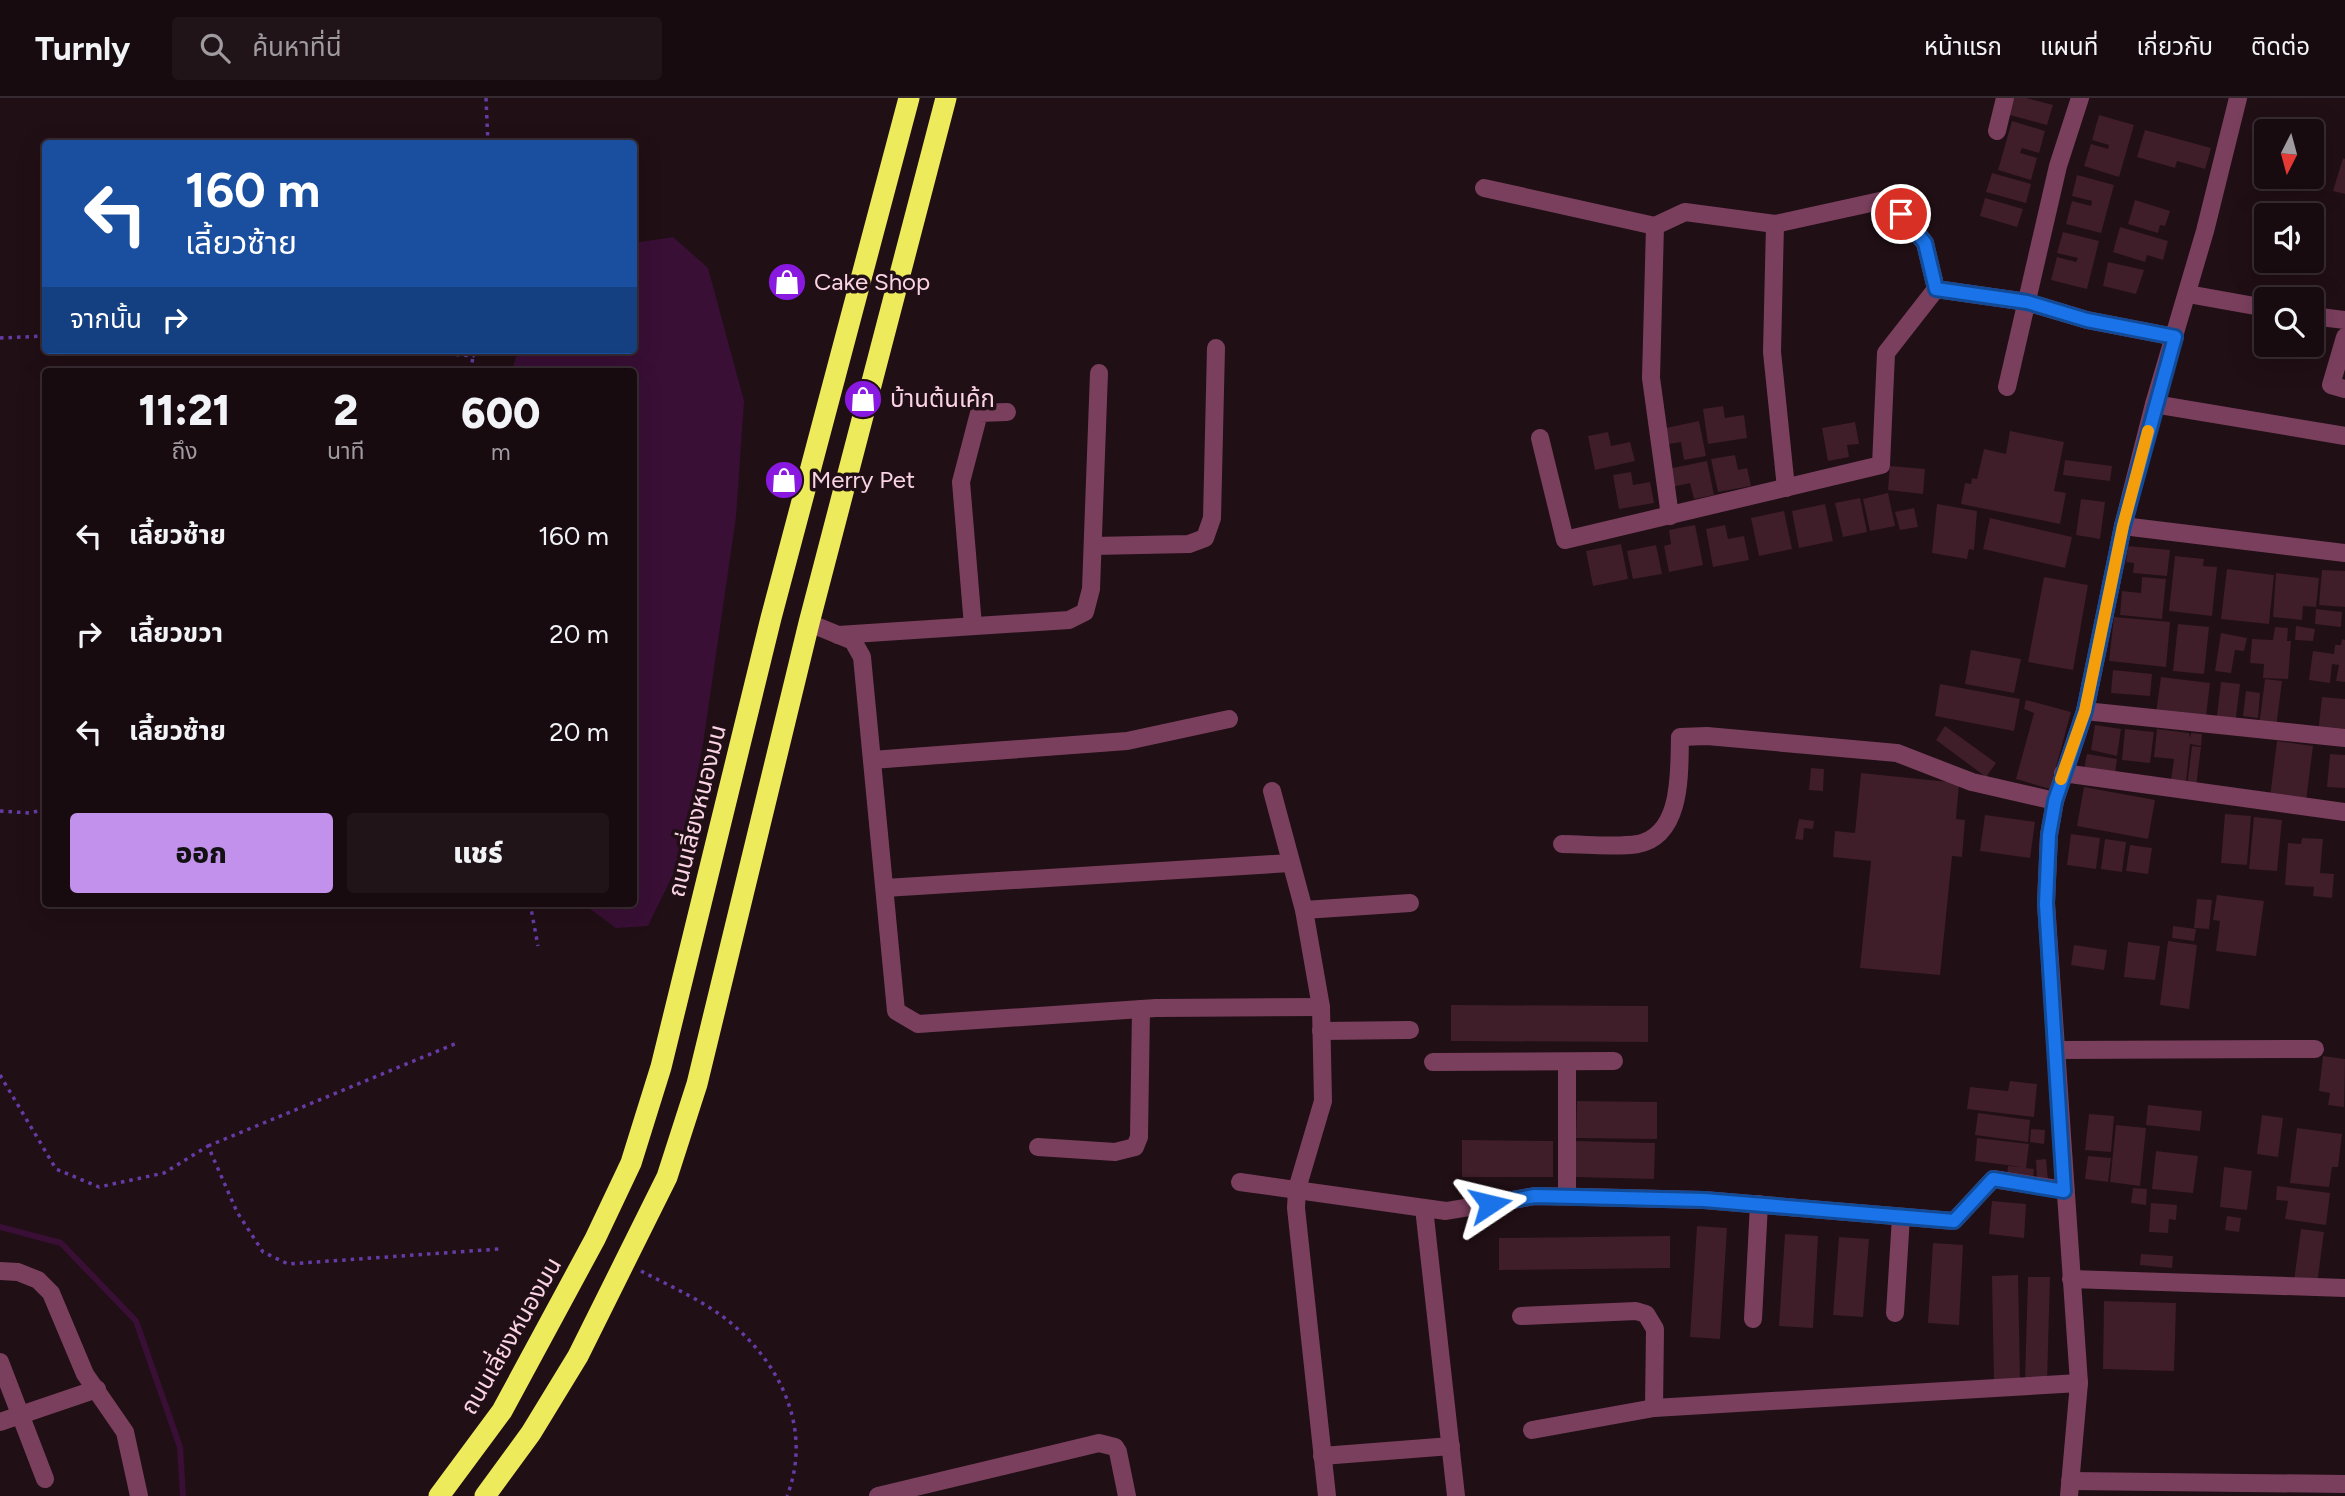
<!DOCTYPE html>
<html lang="th">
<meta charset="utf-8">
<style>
body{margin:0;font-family:Figtree,"Noto Sans Thai",sans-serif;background:#211419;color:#f1f3f6;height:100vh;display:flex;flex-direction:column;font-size:26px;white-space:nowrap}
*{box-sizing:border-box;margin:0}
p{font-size:23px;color:#9f9b9f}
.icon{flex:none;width:38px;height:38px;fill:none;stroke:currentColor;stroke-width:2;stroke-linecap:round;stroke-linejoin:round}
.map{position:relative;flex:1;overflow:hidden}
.panel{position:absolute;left:42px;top:270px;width:595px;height:539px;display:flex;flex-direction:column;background:#180b10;border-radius:7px;box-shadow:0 7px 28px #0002,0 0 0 2px #362b30}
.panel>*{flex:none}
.banner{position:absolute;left:42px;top:42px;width:595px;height:214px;border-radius:7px;box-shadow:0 7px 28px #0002,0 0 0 2px #362b30;background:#1a4fa0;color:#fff;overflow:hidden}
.needle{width:46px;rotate:186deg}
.buttons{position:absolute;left:2254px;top:21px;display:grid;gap:14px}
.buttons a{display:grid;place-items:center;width:70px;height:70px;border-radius:7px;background:#180b10;box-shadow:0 7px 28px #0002,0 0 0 2px #362b30;font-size:35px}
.pin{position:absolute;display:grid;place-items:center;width:60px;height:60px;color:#fff;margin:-30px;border:4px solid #fff;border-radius:50%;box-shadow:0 2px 7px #0007}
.me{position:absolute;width:77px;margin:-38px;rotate:80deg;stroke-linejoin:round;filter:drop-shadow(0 0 5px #0008)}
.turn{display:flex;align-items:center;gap:24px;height:147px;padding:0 28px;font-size:32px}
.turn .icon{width:91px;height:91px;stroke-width:2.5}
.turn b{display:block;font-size:49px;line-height:60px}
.then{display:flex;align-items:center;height:66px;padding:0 28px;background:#0003;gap:14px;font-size:26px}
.eta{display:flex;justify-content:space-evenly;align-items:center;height:119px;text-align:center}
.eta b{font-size:42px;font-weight:800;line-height:49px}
.cta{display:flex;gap:14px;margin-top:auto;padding:14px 28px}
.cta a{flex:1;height:80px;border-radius:7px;background:#c291ec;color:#111;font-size:28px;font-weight:800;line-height:80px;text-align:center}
.cta a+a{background:#211419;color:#f1f3f6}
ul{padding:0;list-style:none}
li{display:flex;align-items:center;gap:21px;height:98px;padding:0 28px}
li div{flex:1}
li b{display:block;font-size:26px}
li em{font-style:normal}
header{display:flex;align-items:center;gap:42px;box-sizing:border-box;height:98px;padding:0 35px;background:#180b10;border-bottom:2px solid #362b30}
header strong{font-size:33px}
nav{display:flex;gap:38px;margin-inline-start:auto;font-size:24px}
.search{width:490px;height:63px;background:#211419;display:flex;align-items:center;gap:18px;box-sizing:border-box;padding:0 24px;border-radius:7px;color:#9f9b9f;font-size:26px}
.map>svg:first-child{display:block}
.water{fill:#390f35}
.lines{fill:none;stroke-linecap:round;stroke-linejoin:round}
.stream{stroke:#390f35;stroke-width:6}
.building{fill:#3f1d29}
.path{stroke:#663ba6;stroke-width:3.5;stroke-dasharray:3.5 5;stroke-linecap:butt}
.minor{stroke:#7a3f5d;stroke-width:18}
.highway{stroke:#edea5b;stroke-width:21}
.route-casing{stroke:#114b97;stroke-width:18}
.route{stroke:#1a73e8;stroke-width:12}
.slow{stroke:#f59e0b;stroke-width:12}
.labels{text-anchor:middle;stroke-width:7;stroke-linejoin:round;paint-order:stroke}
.poi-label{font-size:24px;fill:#fad3e4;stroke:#200f15;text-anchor:start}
.street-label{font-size:24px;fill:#fad3e4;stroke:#200f15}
</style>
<header>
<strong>Turnly</strong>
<div class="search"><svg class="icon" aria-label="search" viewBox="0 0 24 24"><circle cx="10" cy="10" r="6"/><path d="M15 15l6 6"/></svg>ค้นหาที่นี่</div>
<nav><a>หน้าแรก</a><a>แผนที่</a><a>เกี่ยวกับ</a><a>ติดต่อ</a></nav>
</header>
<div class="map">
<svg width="2345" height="1398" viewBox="0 0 2345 1398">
<rect width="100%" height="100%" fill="#200f15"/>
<path class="water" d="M673,139L708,170L744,303L736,419L703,646L682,758L648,828L616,830L582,805H634V273H512L518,252H634V145Z"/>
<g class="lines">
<path class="stream" d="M0,1129L61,1145L136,1223L180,1349L183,1398"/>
</g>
<g class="building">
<path d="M2011,0H2026L2053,7L2047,27L2006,16Z"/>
<path d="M2099,17L2134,27L2119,79L2084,68L2091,46L2108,51L2109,47L2092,42Z"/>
<path d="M2012,23L2045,33L2039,55L2022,50L2020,55L2037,60L2031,82L1998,72Z"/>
<path d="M2145,32L2211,50L2205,71L2177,63L2175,70L2137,59Z"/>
<path d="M2343,60L2345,61V96L2333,93Z"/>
<path d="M1992,75L2031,86L2026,105L1986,94Z"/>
<path d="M2077,77L2114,87L2101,135L2066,126L2072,103L2091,108L2092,103L2072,98Z"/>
<path d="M1985,100L2023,111L2017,129L1980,118Z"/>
<path d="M2135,102L2170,113L2165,128L2160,127L2158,135L2128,126Z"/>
<path d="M2120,129L2168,143L2163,162L2147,157L2145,164L2113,154Z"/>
<path d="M2063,134L2099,143L2087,191L2051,182L2057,159L2076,164L2078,160L2057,155Z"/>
<path d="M2108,164L2144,172L2136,196L2103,188Z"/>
<path d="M1723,308L1725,320L1744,317L1747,340L1708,346L1703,311Z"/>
<path d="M1699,323L1706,358L1684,362L1681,344L1669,346L1666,330Z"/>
<path d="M1855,324L1859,346L1847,347L1849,359L1828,363L1822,330Z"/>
<path d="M2010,333L2064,344L2054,393L2066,395L2060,426L1961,406L1965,385L1971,386L1972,380L1977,381L1984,351L2006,356Z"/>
<path d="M1608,334L1611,348L1630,344L1635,363L1595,372L1588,338Z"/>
<path d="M1735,357L1738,372L1747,370L1751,388L1718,394L1711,361Z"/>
<path d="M2065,362L2112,368L2110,383L2063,377Z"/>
<path d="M1707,363L1714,397L1694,401L1690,385L1672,389L1668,371Z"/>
<path d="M1890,368L1925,371L1923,396L1888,392Z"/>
<path d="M1631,374L1633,387L1650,384L1654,405L1619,411L1613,377Z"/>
<path d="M1888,395L1895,428L1870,433L1863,401Z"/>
<path d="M1860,400L1867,434L1843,439L1835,405Z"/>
<path d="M2081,401L2105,404L2100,441L2076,437Z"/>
<path d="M1825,406L1833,443L1799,450L1792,413Z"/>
<path d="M1937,406L1977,413L1974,452L1969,451L1967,461L1932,455Z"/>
<path d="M1914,410L1918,429L1900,432L1895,414Z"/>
<path d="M1784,413L1792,451L1759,458L1751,420Z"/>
<path d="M1990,420L2072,439L2065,470L1983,451Z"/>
<path d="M1695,427L1703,467L1669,474L1664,448L1671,446L1669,432Z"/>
<path d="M1725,427L1728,441L1744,438L1749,462L1713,469L1706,431Z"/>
<path d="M1621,446L1628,481L1593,488L1586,453Z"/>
<path d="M1656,447L1662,476L1633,481L1627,453Z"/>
<path d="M2128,448L2170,452L2167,478L2133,475L2134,465L2126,464Z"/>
<path d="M2175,458L2204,461L2203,468L2217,469L2212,518L2169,513Z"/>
<path d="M2227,471L2274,477L2269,526L2221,521Z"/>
<path d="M2322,472L2345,473V509L2319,507Z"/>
<path d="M2276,475L2319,480L2316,509L2303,508L2302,522L2273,519Z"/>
<path d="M2044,479L2088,487L2073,572L2028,564Z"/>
<path d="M2142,479L2166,481L2162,521L2120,517L2122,493L2141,495Z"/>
<path d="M2316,511L2342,514L2341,529L2315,526Z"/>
<path d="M2114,519L2170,524L2166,569L2109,563Z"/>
<path d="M2178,526L2209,529L2204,576L2173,573Z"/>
<path d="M2296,528L2315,531L2313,543L2295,542Z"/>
<path d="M2275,529L2288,530L2287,543H2291L2288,581L2263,580L2264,566L2250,565L2252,541L2273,542Z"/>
<path d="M2221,535L2247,540L2244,553L2235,552L2231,575L2215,573Z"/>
<path d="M2342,541L2345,542V584L2336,583L2339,567L2332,566L2330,585L2309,582L2313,553L2334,556L2335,547H2341Z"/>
<path d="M1971,552L2021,561L2014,595L1965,586Z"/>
<path d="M2113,572L2152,576L2150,598L2111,595Z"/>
<path d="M2161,579L2210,585L2206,618L2156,615Z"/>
<path d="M2265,581L2282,583L2276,630L2259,628Z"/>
<path d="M2221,584L2240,586L2235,627L2216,625Z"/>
<path d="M1940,586L2020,601L2014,633L1935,618Z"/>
<path d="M2246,593L2260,595L2258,620L2243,618Z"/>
<path d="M2322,599L2345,601V638L2318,636Z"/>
<path d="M2026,602L2071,614L2050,691L2016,681L2034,615L2024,611Z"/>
<path d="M2095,627L2121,631L2117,658L2091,652Z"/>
<path d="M1945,628L1996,665L1986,679L1936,642Z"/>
<path d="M2125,631L2154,634L2150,665L2122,662Z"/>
<path d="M2157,631L2189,635L2190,640L2191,635L2202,636L2201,648L2190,646L2186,684L2171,682L2174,661L2154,659Z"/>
<path d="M2277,643L2313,648L2306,703L2270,699Z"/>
<path d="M2192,648L2201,649L2196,689L2187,688Z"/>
<path d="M2087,656L2117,661L2115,676L2084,671Z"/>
<path d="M2330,656L2345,657V690L2327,689Z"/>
<path d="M1811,670L1824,671L1823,693L1809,692Z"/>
<path d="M1861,675L1959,685L1956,721L1965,722L1962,759L1952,758L1940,877L1860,870L1871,763L1833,759L1835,733L1855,735Z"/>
<path d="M2084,689L2155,702L2148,741L2077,728Z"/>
<path d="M2225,716L2251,718L2247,767L2221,765Z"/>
<path d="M1985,717L2035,724L2030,760L1980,753Z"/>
<path d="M2254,719L2282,722L2277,773L2249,771Z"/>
<path d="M1799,721L1814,723L1813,731L1804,730L1803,742L1795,741Z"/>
<path d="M2071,736L2100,740L2096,771L2067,767Z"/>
<path d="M2302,740L2323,741L2320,775L2334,776L2332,800L2313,798L2314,789L2285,787L2288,745L2301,746Z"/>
<path d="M2105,741L2126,744L2122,774L2101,771Z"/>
<path d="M2130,747L2152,750L2148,776L2126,773Z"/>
<path d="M2217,797L2264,803L2256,858L2216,853L2220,823L2213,822Z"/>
<path d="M2197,801L2212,802L2209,831L2194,830Z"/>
<path d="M2173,828L2196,831L2194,843L2172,840Z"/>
<path d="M2168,843L2197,847L2189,911L2160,907Z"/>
<path d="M2128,844L2160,848L2155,882L2124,879Z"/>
<path d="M2074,847L2107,852L2104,872L2071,867Z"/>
<path d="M1451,907L1648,908V944L1451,943Z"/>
<path d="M2323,958L2345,961L2344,1009L2328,1007L2330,995L2319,993Z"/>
<path d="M2010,983L2037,986L2034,1019L1967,1011L1970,989L2008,993Z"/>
<path d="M1577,1003L1657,1004V1041L1576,1040Z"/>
<path d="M2148,1007L2202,1013L2200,1033L2146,1027Z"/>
<path d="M1978,1015L2030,1022L2028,1044L1975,1037Z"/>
<path d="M2089,1016L2114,1018L2111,1054L2085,1052Z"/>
<path d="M2262,1017L2283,1020L2278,1059L2257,1056Z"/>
<path d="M2116,1027L2146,1030L2140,1088L2110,1084Z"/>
<path d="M2297,1030L2342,1036L2338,1069H2332L2329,1089L2290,1085Z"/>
<path d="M2031,1031L2045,1032L2044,1046L2030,1044Z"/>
<path d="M1977,1040L2029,1046L2026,1070L2034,1071L2033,1082L2007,1079L2008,1068L2023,1069L1975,1063Z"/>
<path d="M1462,1042L1553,1043V1079H1462Z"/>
<path d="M1576,1043L1655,1045L1654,1081L1575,1079Z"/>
<path d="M2156,1053L2198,1058L2193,1095L2152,1091Z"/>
<path d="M2088,1058L2111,1060L2108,1084L2085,1081Z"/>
<path d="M2046,1061L2048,1082H2037L2036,1062Z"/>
<path d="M2224,1069L2252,1073L2247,1112L2220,1109Z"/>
<path d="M2277,1088L2330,1095L2326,1127L2285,1121L2288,1103L2276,1102Z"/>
<path d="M2133,1090L2147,1091L2146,1107L2131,1105Z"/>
<path d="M1992,1103L2026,1106L2024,1140L1989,1136Z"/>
<path d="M2151,1105L2177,1107L2176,1122L2169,1121L2168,1135L2149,1134Z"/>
<path d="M2227,1118L2241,1120L2239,1134L2225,1132Z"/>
<path d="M1697,1128L1727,1130L1720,1241L1690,1239Z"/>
<path d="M2301,1131L2324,1134L2317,1186L2294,1183Z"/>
<path d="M1785,1136L1818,1138L1813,1230L1779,1228Z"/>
<path d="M1670,1138V1170L1499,1172V1140Z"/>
<path d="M1839,1139L1869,1141L1863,1219L1833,1217Z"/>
<path d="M1933,1145L1963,1147L1959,1227L1928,1225Z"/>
<path d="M2141,1156L2173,1158L2172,1170L2140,1167Z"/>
<path d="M2018,1177L2020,1283L1994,1284L1992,1178Z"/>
<path d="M2028,1179H2050L2047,1284L2025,1283Z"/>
<path d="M2104,1203L2176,1205L2174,1273L2103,1271Z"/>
</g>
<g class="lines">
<g class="path">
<path d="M486,0L488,46"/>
<path d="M0,240L46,238"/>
<path d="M405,252L473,258L476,252"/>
<path d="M471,273L473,258"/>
<path d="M0,713L30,715L46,711"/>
<path d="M530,805L538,848"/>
<path d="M0,977L56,1071L99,1089L164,1075L208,1048L237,1114L263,1154L288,1166L499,1151"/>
<path d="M208,1048L457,945"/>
<path d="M641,1173C668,1187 697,1200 722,1218C778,1260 814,1329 787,1398"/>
</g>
<g class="minor">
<path d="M1997,33L2005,0"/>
<path d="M1484,90L1655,128L1685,114L1775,126L1889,101L1925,145L1936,191L2027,204L2087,222L2175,239"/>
<path d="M1775,126L1772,254L1786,390"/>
<path d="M1655,128L1651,280L1670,418"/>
<path d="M2188,196L2266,210"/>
<path d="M2312,218L2345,222"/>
<path d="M2345,239L2331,287L2345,291"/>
<path d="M2007,289L2058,68L2080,0"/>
<path d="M2154,306L2345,338"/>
<path d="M1540,340L1565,442L1881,367L1886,255L1936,191"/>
<path d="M2123,428L2345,455"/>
<path d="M1093,448L1189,446L1205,440L1212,420L1216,250"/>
<path d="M809,525L853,543L862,559L896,913L918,926L1156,910L1321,909"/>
<path d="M973,528L961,384L979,315L1007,314"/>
<path d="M838,537L1069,522L1085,514L1091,491L1099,275"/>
<path d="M2085,613L2345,640"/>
<path d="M872,662L1127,643L1229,621"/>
<path d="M2063,675L2345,714"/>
<path d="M1272,693L1304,812L1321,909L1323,1003L1297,1091L1296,1110L1327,1398"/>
<path d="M1562,746C1586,746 1614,750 1638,746C1683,737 1679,673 1680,639L1707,638L1897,655L1972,684L2055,703"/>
<path d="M885,790L1290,765"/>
<path d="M1304,812L1410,805"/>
<path d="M1321,933L1410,932"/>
<path d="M2057,952L2315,951"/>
<path d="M1433,964L1614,963"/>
<path d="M1567,965V1098"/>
<path d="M1038,1049L1115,1054L1135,1049L1139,1039L1141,911"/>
<path d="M1240,1084L1446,1113L1535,1098L1585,1099L1704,1102L1954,1123L1993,1081L2064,1092"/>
<path d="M1424,1110L1456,1398"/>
<path d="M0,1173L18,1174L38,1182L51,1195L85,1276L125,1334L139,1398"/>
<path d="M2071,1181L2345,1190"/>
<path d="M1895,1215L1901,1119"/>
<path d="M1521,1218L1636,1213L1646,1216L1655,1231L1654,1310"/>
<path d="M1753,1221L1759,1106"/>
<path d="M0,1264L45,1381"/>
<path d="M0,1324L97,1291"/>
<path d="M1532,1332L1654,1310L2079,1285"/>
<path d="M1322,1358L1451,1348"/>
<path d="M2070,1383L2345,1386"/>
<path d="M878,1398L1099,1345L1115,1349L1118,1354L1127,1398"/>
<path d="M2069,1398L2079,1285L2046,805L2049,737L2055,703L2085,613L2123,428L2154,306L2205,133L2238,0"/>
</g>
<g class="highway">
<path d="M439,1398L502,1313L595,1141L631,1065L661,969L771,520L909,0"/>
<path d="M485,1398L531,1335L578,1258L667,1079L697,986L809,525L946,0"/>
</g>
</g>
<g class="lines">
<g class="route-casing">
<path id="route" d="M1490,1106L1535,1098L1704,1102L1954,1123L1993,1081L2064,1093L2046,806L2049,737L2055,703L2085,613L2123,428L2175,239L2087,222L2027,204L1936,191L1925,145L1901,116"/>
</g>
<use href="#route" class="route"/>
<path class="slow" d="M2061,681L2085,613L2123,428L2148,333"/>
</g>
<defs>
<g id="shop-disc" transform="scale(2.0125)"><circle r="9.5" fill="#8919e0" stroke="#200f15"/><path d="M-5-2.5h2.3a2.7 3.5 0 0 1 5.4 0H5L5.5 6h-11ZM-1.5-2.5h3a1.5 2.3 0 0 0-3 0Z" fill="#fff"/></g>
</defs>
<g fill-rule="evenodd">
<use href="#shop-disc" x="787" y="184"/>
<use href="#shop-disc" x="863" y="301"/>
<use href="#shop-disc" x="784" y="382"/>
</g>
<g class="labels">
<g class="poi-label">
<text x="814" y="192">Cake Shop</text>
<text x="890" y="309">บ้านต้นเค้ก</text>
<text x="811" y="390">Merry Pet</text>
</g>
<g class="street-label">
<text transform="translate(697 713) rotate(-76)" y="8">ถนนเลี่ยงหนองมน</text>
<text transform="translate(511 1238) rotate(-60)" y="8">ถนนเลี่ยงหนองมน</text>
</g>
</g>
</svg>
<div class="buttons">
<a><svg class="needle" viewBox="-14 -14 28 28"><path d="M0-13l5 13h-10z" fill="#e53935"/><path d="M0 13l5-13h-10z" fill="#9f9b9f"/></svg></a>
<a><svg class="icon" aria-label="sound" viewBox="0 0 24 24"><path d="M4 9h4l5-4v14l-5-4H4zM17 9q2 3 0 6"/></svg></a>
<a><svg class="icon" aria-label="search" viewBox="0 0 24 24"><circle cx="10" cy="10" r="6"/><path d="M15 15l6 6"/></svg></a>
</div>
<div class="pin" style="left:1901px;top:116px;background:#d93025"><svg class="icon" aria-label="arrive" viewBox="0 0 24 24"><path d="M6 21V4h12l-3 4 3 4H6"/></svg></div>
<svg class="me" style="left:1490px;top:1106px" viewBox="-20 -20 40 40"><path d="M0-17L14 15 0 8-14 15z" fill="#1a73e8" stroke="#fff" stroke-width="4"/></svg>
<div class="banner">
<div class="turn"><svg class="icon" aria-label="left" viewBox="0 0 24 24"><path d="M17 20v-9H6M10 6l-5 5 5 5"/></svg><div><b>160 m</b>เลี้ยวซ้าย</div></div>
<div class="then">จากนั้น<svg class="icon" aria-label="right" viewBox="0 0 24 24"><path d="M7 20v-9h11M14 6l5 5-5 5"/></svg></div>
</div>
<section class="panel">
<div class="eta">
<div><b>11:21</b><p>ถึง</p></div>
<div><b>2</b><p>นาที</p></div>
<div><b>600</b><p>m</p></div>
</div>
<ul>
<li><svg class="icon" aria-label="left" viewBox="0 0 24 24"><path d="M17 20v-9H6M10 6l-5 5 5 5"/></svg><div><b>เลี้ยวซ้าย</b></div><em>160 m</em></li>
<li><svg class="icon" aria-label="right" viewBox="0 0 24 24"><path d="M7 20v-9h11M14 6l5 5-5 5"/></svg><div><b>เลี้ยวขวา</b></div><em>20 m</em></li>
<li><svg class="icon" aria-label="left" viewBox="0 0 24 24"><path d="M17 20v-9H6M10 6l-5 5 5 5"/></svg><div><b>เลี้ยวซ้าย</b></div><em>20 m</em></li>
</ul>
<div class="cta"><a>ออก</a><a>แชร์</a></div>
</section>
</div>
